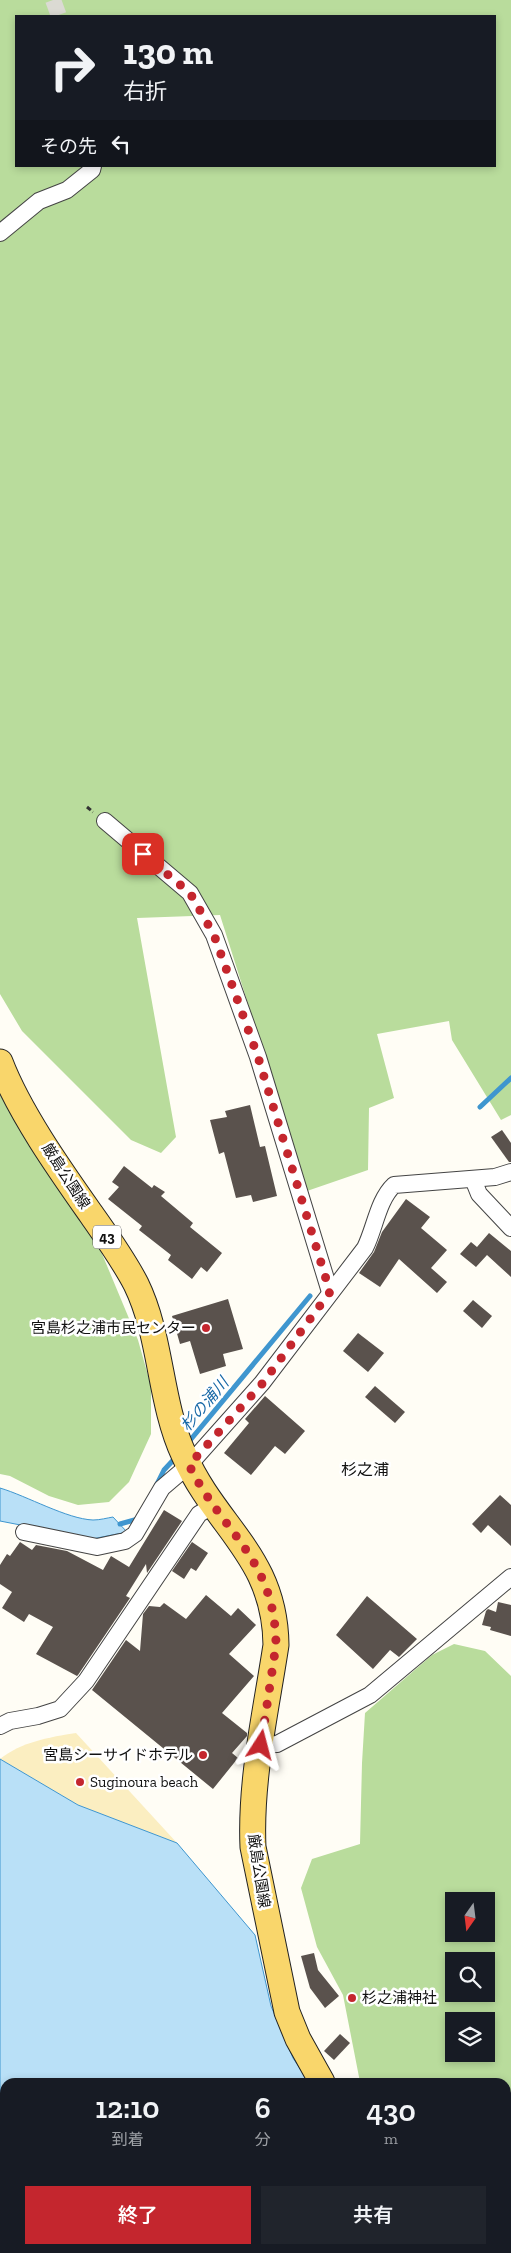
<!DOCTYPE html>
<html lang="ja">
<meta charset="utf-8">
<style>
body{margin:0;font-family:"Zilla Slab","Noto Sans JP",serif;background:#20242c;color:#f1f3f6;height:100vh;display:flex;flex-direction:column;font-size:19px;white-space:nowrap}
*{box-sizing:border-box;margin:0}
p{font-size:16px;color:#9ea1a6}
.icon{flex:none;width:28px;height:28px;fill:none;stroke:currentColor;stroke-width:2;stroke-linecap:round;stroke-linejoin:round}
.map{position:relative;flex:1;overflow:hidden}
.sheet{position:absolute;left:0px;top:2078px;width:511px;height:176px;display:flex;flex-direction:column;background:#171b24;border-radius:15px 15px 0 0;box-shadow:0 2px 8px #0003}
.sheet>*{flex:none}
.top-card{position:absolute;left:15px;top:15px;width:481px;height:152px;border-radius:0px;box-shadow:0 2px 8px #0003;background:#171b24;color:#f1f3f6;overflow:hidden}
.needle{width:32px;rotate:194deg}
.fabs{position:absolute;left:445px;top:1892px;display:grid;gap:10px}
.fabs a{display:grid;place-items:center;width:50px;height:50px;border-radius:0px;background:#171b24;box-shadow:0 2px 8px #0003;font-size:25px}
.pin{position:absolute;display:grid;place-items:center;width:42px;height:42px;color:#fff;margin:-21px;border-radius:10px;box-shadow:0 2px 8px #0006}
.me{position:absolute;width:55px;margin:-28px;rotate:9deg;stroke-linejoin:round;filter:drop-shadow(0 0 4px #0008)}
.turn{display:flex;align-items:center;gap:18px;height:105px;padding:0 25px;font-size:22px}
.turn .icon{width:65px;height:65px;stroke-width:2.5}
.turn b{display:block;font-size:35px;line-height:42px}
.then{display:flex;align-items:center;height:48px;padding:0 25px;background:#0003;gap:10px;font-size:19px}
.eta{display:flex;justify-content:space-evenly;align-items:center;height:85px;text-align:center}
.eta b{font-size:30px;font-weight:600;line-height:35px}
.button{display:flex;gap:10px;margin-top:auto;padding:10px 25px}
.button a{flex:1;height:58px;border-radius:0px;background:#c4262e;color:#fff;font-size:20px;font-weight:600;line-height:58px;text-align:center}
.button a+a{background:#20242c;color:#f1f3f6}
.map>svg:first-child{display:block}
.forest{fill:#b9dc9c;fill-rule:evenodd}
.sand{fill:#fbeec1}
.water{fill:#b9e0f7;stroke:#3f96cf}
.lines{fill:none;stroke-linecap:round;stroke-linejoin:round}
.stream{stroke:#3f96cf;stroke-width:5}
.building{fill:#5a524d}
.minor-tunnel{stroke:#dbdad3;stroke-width:16;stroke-dasharray:16 8;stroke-linecap:butt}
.minor-casing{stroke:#444;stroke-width:18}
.primary-casing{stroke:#222;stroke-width:27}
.path{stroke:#333;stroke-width:3;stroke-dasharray:5 2.5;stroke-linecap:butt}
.minor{stroke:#fff;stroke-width:16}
.primary{stroke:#f9d66b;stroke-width:25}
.route{stroke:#c4262e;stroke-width:9;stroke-dasharray:0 16.2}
.poi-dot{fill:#c4262e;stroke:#fff;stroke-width:2}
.labels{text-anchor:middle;stroke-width:5;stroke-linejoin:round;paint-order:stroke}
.shield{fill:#fff;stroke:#585858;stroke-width:1}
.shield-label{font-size:14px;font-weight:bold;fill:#111}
.street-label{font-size:15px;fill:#111;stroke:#fff}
.poi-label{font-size:15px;fill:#111;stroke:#fff;text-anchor:end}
.water-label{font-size:16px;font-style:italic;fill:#1768a6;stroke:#fff}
.neighbourhood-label{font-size:16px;fill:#111;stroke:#fff}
</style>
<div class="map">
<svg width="511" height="2253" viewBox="0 0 511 2253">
<rect width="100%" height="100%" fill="#fffdf5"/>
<g class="forest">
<path d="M0,0H511V1115L501,1120L452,1040L449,1021L377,1034L394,1098L369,1108L368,1170L307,1191L220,915L137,918L176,1137L161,1153L131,1140L22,1031L0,994ZM16,16H495V166H16Z"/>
<path d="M0,1095L100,1249L138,1340L151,1386V1434L129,1482L109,1502L78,1505L49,1496L10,1476L0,1474Z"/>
<path d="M454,1644L485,1651L511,1676V2193L506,2201V2082H360L343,1995L317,1947L301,1888L312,1859L360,1844L362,1763L365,1713L432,1655ZM486,1901V1934H454V1901ZM454,1961H486V1994H454ZM486,2021V2054H454V2021Z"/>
<path d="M347,2249H479L476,2253H346Z"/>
</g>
<path class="sand" d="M76,1733L177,1843L78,1805L0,1759C21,1742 50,1737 76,1733Z"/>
<g class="water">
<path d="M0,1488C27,1496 67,1519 93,1520C100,1520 107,1518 113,1517L127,1532L92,1539L0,1521Z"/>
<path d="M0,1759L78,1805L177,1843L255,1935L271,2006L293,2058L309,2082H5V2249H313L311,2253H0Z"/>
</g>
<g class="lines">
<g class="stream">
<path d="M480,1107L511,1078"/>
<path d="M187,1444L310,1296"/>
<path d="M156,1486L164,1470L177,1456"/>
<path d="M120,1524L138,1519"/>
</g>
</g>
<g class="building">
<path d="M250,1105L260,1147L265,1146L277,1196L253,1202L251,1195L236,1198L224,1152L219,1154L210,1120L227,1117L225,1111Z"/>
<path d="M502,1130L511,1143V1162H509L491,1137Z"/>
<path d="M124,1166L152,1188L154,1185L165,1192L161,1196L193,1223L190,1227L222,1253L207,1272L201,1267L192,1279L168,1260L171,1255L139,1230L142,1226L108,1199L119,1187L112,1182Z"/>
<path d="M406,1199L430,1217L421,1228L447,1250L431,1268L447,1282L437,1293L399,1259L380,1287L359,1273L374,1252L382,1232Z"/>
<path d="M489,1233L511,1251V1277L487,1255L476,1267L460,1254L471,1242L477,1247Z"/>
<path d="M228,1299L243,1349L223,1354L226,1366L200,1374L190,1341L180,1344L172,1316Z"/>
<path d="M473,1300L492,1316L482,1328L463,1311Z"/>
<path d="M358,1333L384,1353L368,1372L343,1351Z"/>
<path d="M375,1386L405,1412L395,1423L365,1397Z"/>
<path d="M265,1396L305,1431L285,1454L275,1446L251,1475L224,1453L249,1423L245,1419Z"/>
<path d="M500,1495L511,1505V1546L488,1525L481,1533L472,1524Z"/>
<path d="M164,1510L182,1521L147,1573L146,1564L126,1596L130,1598L78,1675L77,1676L36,1654L53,1627L29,1614L24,1622L2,1608L12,1592L0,1584V1565L7,1554L10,1556L20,1542L32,1550L36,1545L67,1551L103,1570L111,1556L129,1567Z"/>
<path d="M192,1542L208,1553L196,1571L191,1568L184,1579L172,1571Z"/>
<path d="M206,1595L231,1616L238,1608L256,1625L229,1654L254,1676L222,1713L247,1733V1736L232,1753L238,1758L213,1789L92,1690L126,1640L140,1651L143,1614L149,1606L160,1607L164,1603L186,1619Z"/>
<path d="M367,1596L417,1639L399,1657L390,1650L373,1669L336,1635Z"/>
<path d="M498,1602L511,1605V1636L490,1630L491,1627L482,1625L486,1611L488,1609L496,1612Z"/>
<path d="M314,1953L318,1970L339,1996L325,2008L310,1988L301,1956Z"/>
<path d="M340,2034L350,2043L334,2060L324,2051Z"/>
</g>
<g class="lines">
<path class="minor-tunnel" d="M53,0L59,16"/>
<g class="minor-casing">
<g id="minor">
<path d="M0,233L39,201L67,190L92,170L93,166"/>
<path d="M105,821L190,893L214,935L258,1057L330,1292"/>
<path d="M473,1179L479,1194L511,1228"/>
<path d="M24,1532L97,1547L125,1541L135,1534L162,1488L189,1465L262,1383L365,1248C375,1228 378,1200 394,1185L495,1177L511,1172"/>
<path d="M0,1726L10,1721L38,1716L60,1709L86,1681L199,1514L214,1505"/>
<path d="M261,1745L277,1744L370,1695L511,1577"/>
</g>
</g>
<g class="primary-casing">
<g id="primary">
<path d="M0,1062C19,1112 60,1170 91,1214C107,1237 123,1259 136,1284C162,1337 159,1401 184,1455C216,1528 275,1556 276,1645C266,1711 250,1780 253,1847L287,2012L298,2039L322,2082"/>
<path d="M329,2253L330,2249"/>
</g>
</g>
<path class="path" d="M87,807L93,812"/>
<use href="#minor" class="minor"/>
<use href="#primary" class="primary"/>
</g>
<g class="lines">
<path class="route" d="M143,854L190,893L214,935L258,1057L330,1292L262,1384L189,1465C223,1534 275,1558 276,1645L261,1745"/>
</g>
<g class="poi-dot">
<circle cx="206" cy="1328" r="5"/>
<circle cx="203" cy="1755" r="5"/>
<circle cx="80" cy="1782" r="5"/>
<circle cx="352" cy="1998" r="5"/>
</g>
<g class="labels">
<rect class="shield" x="93" y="1225.5" width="28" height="23" rx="4"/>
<g class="shield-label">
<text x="107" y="1242">43</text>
</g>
<g class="street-label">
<text transform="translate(66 1176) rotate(57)" y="5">厳島公園線</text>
<text transform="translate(259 1871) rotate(81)" y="5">厳島公園線</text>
</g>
<g class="poi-label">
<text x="196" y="1333">宮島杉之浦市民センター</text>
<text x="193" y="1760">宮島シーサイドホテル</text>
<text x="90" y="1787" text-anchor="start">Suginoura beach</text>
<text x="362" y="2003" text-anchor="start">杉之浦神社</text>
</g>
<g class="water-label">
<text transform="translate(204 1404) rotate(-50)" y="6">杉の浦川</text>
</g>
<g class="neighbourhood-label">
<text x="365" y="1475">杉之浦</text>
</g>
</g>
</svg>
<div class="fabs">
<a><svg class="needle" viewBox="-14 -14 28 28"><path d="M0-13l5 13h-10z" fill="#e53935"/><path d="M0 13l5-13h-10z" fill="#9ea1a6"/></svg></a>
<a><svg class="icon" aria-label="search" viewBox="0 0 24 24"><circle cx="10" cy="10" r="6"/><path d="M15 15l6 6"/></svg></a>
<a><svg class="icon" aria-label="layers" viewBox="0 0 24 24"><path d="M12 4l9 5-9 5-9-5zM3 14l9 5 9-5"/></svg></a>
</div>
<div class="pin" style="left:143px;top:854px;background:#d93025"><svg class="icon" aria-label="arrive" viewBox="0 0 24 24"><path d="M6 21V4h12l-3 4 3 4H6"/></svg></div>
<svg class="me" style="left:261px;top:1745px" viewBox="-20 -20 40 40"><path d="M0-17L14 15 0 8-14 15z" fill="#c4262e" stroke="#fff" stroke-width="4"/></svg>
<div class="top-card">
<div class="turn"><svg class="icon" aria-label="right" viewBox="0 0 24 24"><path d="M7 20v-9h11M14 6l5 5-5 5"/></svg><div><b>130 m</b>右折</div></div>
<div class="then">その先<svg class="icon" aria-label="left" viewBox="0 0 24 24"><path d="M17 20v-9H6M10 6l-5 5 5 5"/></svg></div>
</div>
<section class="sheet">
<div class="eta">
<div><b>12:10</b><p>到着</p></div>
<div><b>6</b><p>分</p></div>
<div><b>430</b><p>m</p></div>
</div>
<div class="button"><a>終了</a><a>共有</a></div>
</section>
</div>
